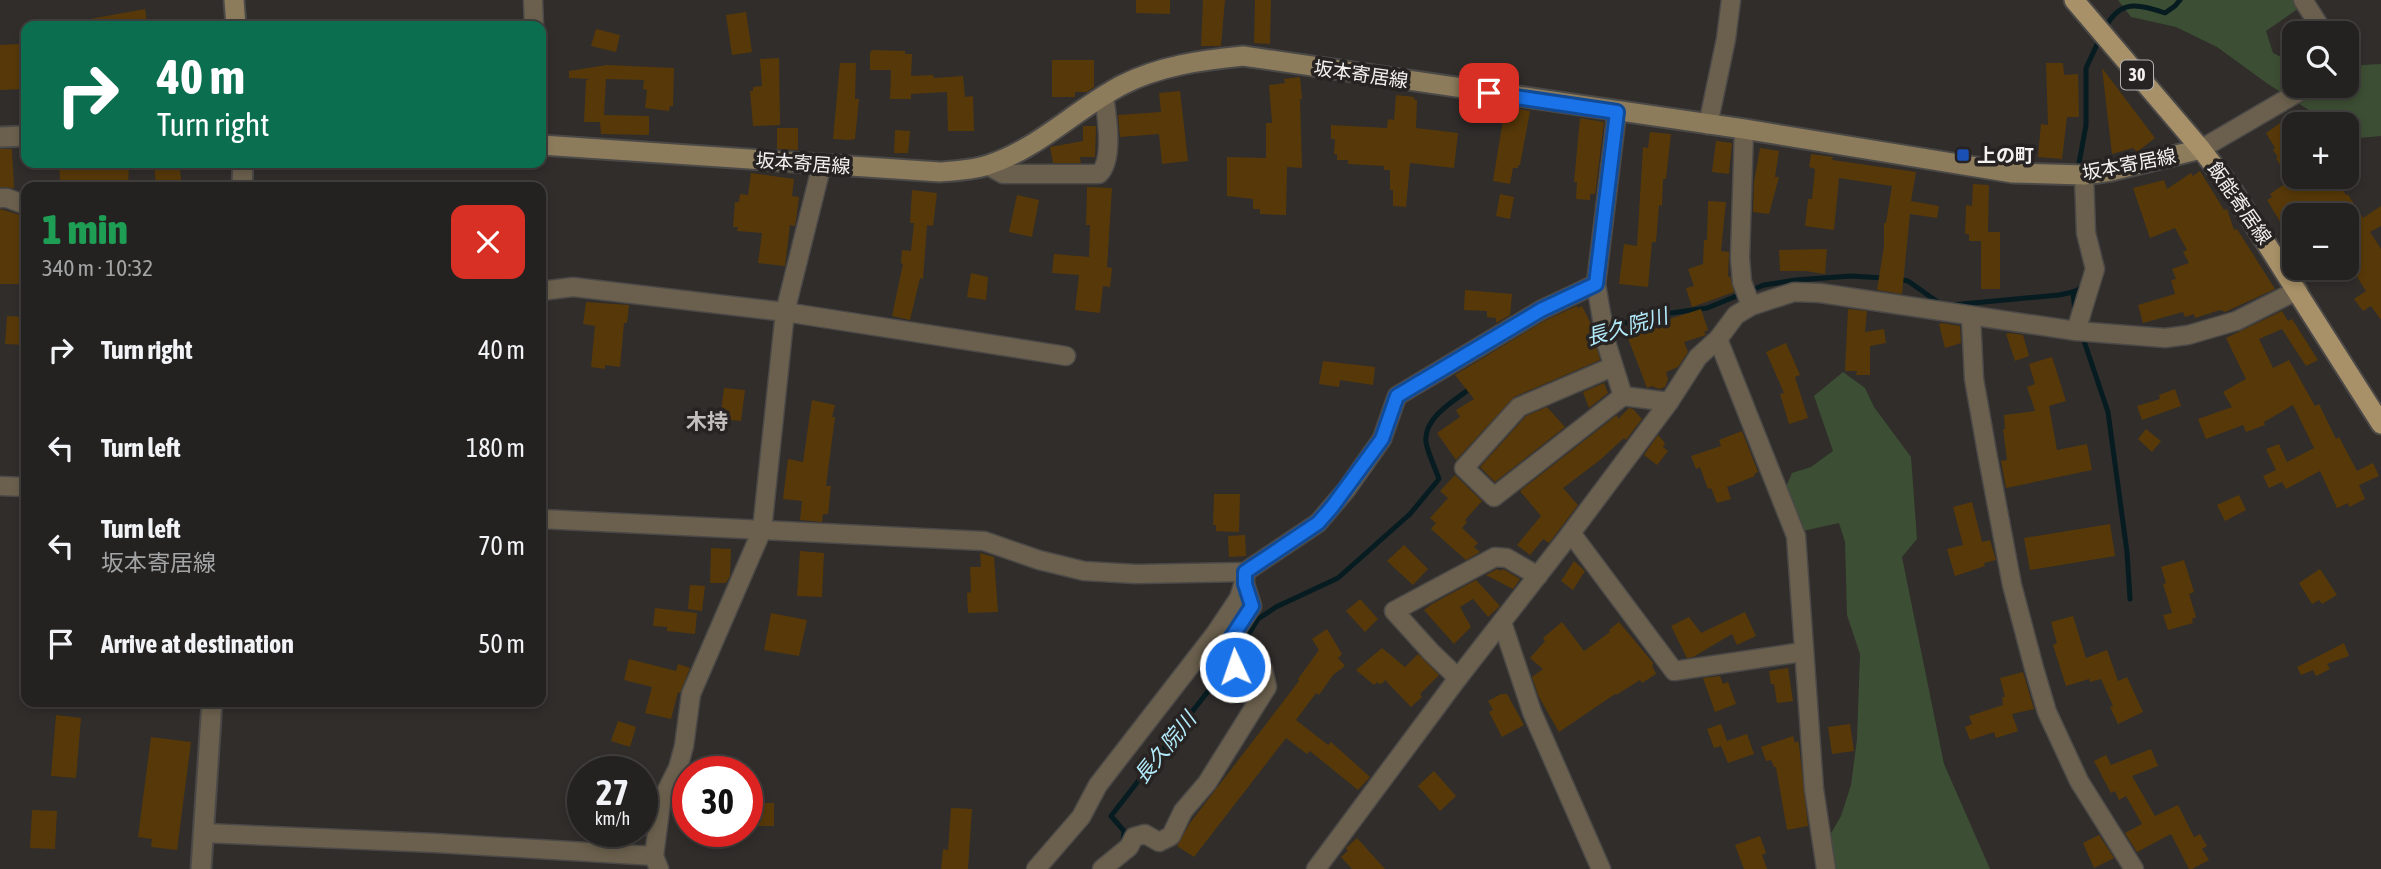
<!DOCTYPE html>
<meta charset="utf-8">
<style>
body{margin:0;font-family:"Asap Condensed","Noto Sans JP",sans-serif;background:#2c2a29;color:#f1f3f6;height:100vh;display:flex;flex-direction:column;font-size:26px;white-space:nowrap}
*{box-sizing:border-box;margin:0}
p{font-size:23px;color:#a3a4a5}
.icon{flex:none;width:38px;height:38px;fill:none;stroke:currentColor;stroke-width:2;stroke-linecap:round;stroke-linejoin:round}
.map{position:relative;flex:1;overflow:hidden}
.details{position:absolute;left:21px;top:182px;width:525px;height:525px;display:flex;flex-direction:column;background:#242220;border-radius:14px;box-shadow:0 4px 10px #0003,0 0 0 2px #413f3e}
.details>*{flex:none}
.guide{position:absolute;left:21px;top:21px;width:525px;height:147px;border-radius:14px;box-shadow:0 4px 10px #0003,0 0 0 2px #413f3e;background:#0b6e4f;color:#fff;overflow:hidden}
.fabs{position:absolute;left:2282px;top:21px;display:grid;gap:14px}
.fabs a{display:grid;place-items:center;width:77px;height:77px;border-radius:14px;background:#242220;box-shadow:0 4px 10px #0003,0 0 0 2px #413f3e;font-size:35px}
.speed{position:absolute;left:567px;top:756px;display:flex;gap:14px;font-size:35px;font-weight:700;text-align:center}
.speed>*{display:grid;place-content:center;width:91px;height:91px;border-radius:50%;background:#242220;box-shadow:0 4px 10px #0003,0 0 0 2px #413f3e;line-height:1}
.speed small{font-size:18px;font-weight:400}
.speed .limit{border:10px solid #d22;background:#fff;color:#111}
.pin{position:absolute;display:grid;place-items:center;width:60px;height:60px;color:#fff;margin:-30px;border-radius:14px;box-shadow:0 4px 10px #0006}
.me{position:absolute;width:77px;margin:-38px;rotate:357deg;stroke-linejoin:round;filter:drop-shadow(0 0 5px #0008)}
.turn{display:flex;align-items:center;gap:24px;height:147px;padding:0 21px;font-size:32px}
.turn .icon{width:91px;height:91px;stroke-width:2.5}
.turn b{display:block;font-size:49px;line-height:60px}
.round{display:grid;place-items:center;flex:none;width:74px;height:74px;border-radius:14px;background:#2c2a29}
.headline{display:flex;align-items:center;justify-content:space-between;height:119px;padding:0 21px}
h1{font-size:42px;font-weight:800;line-height:52px;color:#1e9e55}
ul{padding:0;list-style:none}
li{display:flex;align-items:center;gap:21px;height:98px;padding:0 21px}
li div{flex:1}
li b{display:block;font-size:26px}
li em{font-style:normal}
.map>svg:first-child{display:block}
.green{fill:#3c4e33}
.lines{fill:none;stroke-linecap:round;stroke-linejoin:round}
.stream{stroke:#061c21;stroke-width:5}
.building{fill:#573909}
.minor-casing{stroke:#4b4947;stroke-width:21}
.tertiary-casing{stroke:#4b4947;stroke-width:23}
.secondary-casing{stroke:#4b4947;stroke-width:23}
.primary-casing{stroke:#4b4947;stroke-width:23}
.minor{stroke:#6b604d;stroke-width:18}
.tertiary{stroke:#6b604d;stroke-width:19}
.secondary{stroke:#8d7c5c;stroke-width:19}
.primary{stroke:#a89168;stroke-width:19}
.route-casing{stroke:#114b97;stroke-width:18}
.route{stroke:#1a73e8;stroke-width:12}
.transit-dot{fill:#1a4fb4;stroke:#262322;stroke-width:2.5}
.labels{text-anchor:middle;stroke-width:7;stroke-linejoin:round;paint-order:stroke}
.shield{fill:#262322;stroke:#b6b4b3;stroke-width:2}
.shield-label{font-size:18px;font-weight:bold;fill:#f4f2f1}
.street-label{font-size:19px;fill:#f4f2f1;stroke:#262322}
.poi-label{font-size:19px;font-weight:bold;fill:#f4f2f1;stroke:#262322;text-anchor:start}
.water-label{font-size:21px;font-style:italic;fill:#b3ecfc;stroke:#262322}
.neighbourhood-label{font-size:21px;font-weight:bold;fill:#c4c0be;stroke:#262322}
</style>
<div class="map">
<svg width="2381" height="869" viewBox="0 0 2381 869">
<rect width="100%" height="100%" fill="#302d2b"/>
<g class="green">
<path d="M2118,0H2303L2299,8L2266,31L2273,53L2294,63V86H2347V73L2362,65L2381,64V136L2359,138L2347,136V124H2331L2268,84L2217,47L2176,27L2131,17Z"/>
<path d="M1843,372L1865,388L1874,407L1911,457L1917,539L1902,557L1944,764L1990,869H1835L1830,835L1841,816L1851,785L1857,739L1860,654L1847,615L1845,542L1839,523L1803,531L1785,489L1792,473L1811,467L1833,451L1814,396Z"/>
</g>
<g class="lines">
<g class="stream">
<path d="M2105,28C2120,0 2137,3 2165,13L2175,6L2180,0"/>
<path d="M2078,169L2086,125V68L2101,36"/>
<path d="M1897,279L1908,281L1942,305"/>
<path d="M2073,292L2075,312"/>
<path d="M1952,305L2059,295C2067,293 2078,293 2082,286"/>
<path d="M2082,335L2108,412L2127,552L2130,599"/>
<path d="M1587,336L1643,317L1707,308L1764,285L1796,280L1851,276L1884,278"/>
<path d="M1236,655L1258,619L1276,607L1338,578L1410,514L1439,479C1435,467 1428,454 1426,442C1423,418 1455,400 1471,388"/>
<path d="M1123,845L1124,831L1111,816L1230,663"/>
</g>
</g>
<g class="building">
<path d="M1136,0H1170V14L1136,13Z"/>
<path d="M1203,0H1225L1221,46H1201Z"/>
<path d="M1255,0H1271L1270,44L1254,43Z"/>
<path d="M145,9L147,23H144L145,26H90V19Z"/>
<path d="M746,12L752,52L732,55L726,15Z"/>
<path d="M596,29L620,35L616,52L591,46Z"/>
<path d="M19,44L22,89L0,90V45Z"/>
<path d="M872,50L905,51V54H912L911,76L933,75L934,78L963,76L965,97L973,96L974,131H948L947,92L911,94V99H890L891,70H870V53Z"/>
<path d="M779,58L780,125L753,126L750,91H753V87L762,86L760,59Z"/>
<path d="M1052,60H1094V87L1087,92H1075V97H1052Z"/>
<path d="M840,63H856L855,99H859L855,139L848,140L833,139Z"/>
<path d="M2046,63H2063L2064,75L2078,74L2079,117H2067L2062,159L2038,157L2041,124L2048,125Z"/>
<path d="M607,65L674,68L673,106H670L669,111L645,108L647,90L643,89L644,80L606,79L604,115L649,116V135L601,134L600,122H584L586,80L590,79L569,78V71Z"/>
<path d="M2102,68L2155,138L2137,152L2133,148L2112,154Z"/>
<path d="M1300,77L1302,99H1300L1302,168L1287,167L1286,215L1260,214V209H1253V199L1227,196V157L1266,158V123H1272L1269,85L1285,83L1284,79Z"/>
<path d="M1180,91L1188,161L1162,164L1159,134L1120,137L1118,115L1161,112L1159,93Z"/>
<path d="M1396,95L1414,97V100H1417L1416,128L1458,133L1454,168L1410,163L1406,207L1393,206V190H1390V170H1384V166L1348,164V160H1337V154H1334L1335,139H1331V125L1387,128L1388,119L1394,120Z"/>
<path d="M1505,107L1530,111L1520,165H1518V168H1513L1510,184L1493,181Z"/>
<path d="M2290,116L2294,123V177H2332L2347,196V193L2363,218L2381,206V226L2370,232L2381,249V320L2371,306L2363,311L2354,299L2366,291L2347,261V215H2294V245L2267,200L2272,197L2270,194L2289,181L2276,158L2278,157L2273,150L2275,148L2266,133Z"/>
<path d="M1580,118L1604,122L1595,194H1590V200L1576,199L1577,182H1574Z"/>
<path d="M1083,126H1096L1095,157H1080L1081,163H1053L1050,147L1083,141Z"/>
<path d="M777,128H798V150L777,149Z"/>
<path d="M895,130L910,131L908,153H894Z"/>
<path d="M1650,132L1671,134L1666,179H1663L1662,206L1659,205L1656,242H1652L1648,287L1619,284L1624,244L1637,246L1643,147L1648,148Z"/>
<path d="M1716,141L1732,143L1729,174L1712,172Z"/>
<path d="M1760,148L1779,151L1775,177H1779L1769,214L1753,212L1754,182Z"/>
<path d="M0,149H12L14,188L0,187Z"/>
<path d="M1811,154L1833,157L1832,160L1916,172L1911,201L1939,206L1937,218L1910,214L1902,294L1877,290L1884,246V223H1886L1892,186L1839,178L1834,230L1805,226L1808,199H1812L1815,169L1809,167Z"/>
<path d="M59,163H129L128,187L67,186V182H60Z"/>
<path d="M154,163H179L182,187L156,186Z"/>
<path d="M2200,171L2224,210L2227,209L2234,230L2237,229L2275,289L2225,312L2220,310L2195,318L2194,314L2185,317L2183,312L2143,323L2138,305L2175,294L2171,280L2176,279L2172,269L2189,263L2183,252L2187,250L2175,228L2150,238L2133,188L2164,180L2167,189L2191,173L2193,176Z"/>
<path d="M751,173L794,179L792,196L799,197L796,220L795,226L790,225L785,266L758,263L762,233L737,231L738,227H733L735,202H739L740,194L748,195Z"/>
<path d="M1973,184L1989,185L1988,232H2000V289H1981V241H1969V234H1965L1966,205L1972,206Z"/>
<path d="M1087,187L1112,188L1107,267L1112,268L1110,287L1103,286L1100,313L1075,310L1079,275L1052,273L1054,254L1089,257L1090,225H1086Z"/>
<path d="M912,190L937,193L933,226L927,225L923,279L920,278L910,320L892,316L903,264L901,263L902,250L911,251L914,223H910Z"/>
<path d="M1500,194L1514,197L1510,219L1496,216Z"/>
<path d="M1017,195L1039,200L1032,237L1009,232Z"/>
<path d="M1708,201L1726,202L1721,251L1729,252L1728,277L1730,276L1734,292L1692,307L1686,288L1694,286L1688,269L1703,264L1704,240H1707Z"/>
<path d="M0,209L20,215V223H23V241L26,242V284H0Z"/>
<path d="M1827,249L1825,274L1805,271H1780L1779,250Z"/>
<path d="M971,273L988,277L986,300L967,297Z"/>
<path d="M1465,290L1512,294L1510,315L1496,323V318L1487,317V311L1464,310Z"/>
<path d="M586,302L629,305L627,323H624L620,367L605,365V369L591,367L595,326L583,324Z"/>
<path d="M1577,306L1578,308L1582,306L1591,324L1600,360L1514,397L1456,460L1437,433L1460,417L1456,410L1474,399L1455,375L1546,320Z"/>
<path d="M1701,309L1708,330L1704,332L1706,335L1684,342L1688,352L1678,367L1666,372L1668,379L1665,387L1659,389L1652,386L1647,388L1626,333Z"/>
<path d="M1848,309L1867,311L1865,332L1884,329L1886,343L1870,346V375H1856L1857,371H1845Z"/>
<path d="M2282,311L2288,321L2292,319L2318,360L2306,366L2282,329L2259,339L2273,368L2289,360L2315,406L2319,404L2336,439L2339,437L2357,471L2373,463L2379,476L2359,485L2365,499L2349,507L2348,503L2337,508L2320,471L2286,489L2282,482L2269,488L2263,476L2276,470L2266,449L2279,444L2287,462L2314,448L2293,405L2264,422L2265,425L2246,432L2243,425L2206,439L2198,419L2232,407L2223,392L2246,379L2226,338Z"/>
<path d="M7,316L26,317V345L5,344Z"/>
<path d="M1942,323L1960,326L1961,343L1945,348L1939,324Z"/>
<path d="M2010,333L2023,335L2029,356L2015,361L2006,334Z"/>
<path d="M1786,343L1800,375L1795,377L1808,418L1789,424L1780,394L1784,393L1766,352Z"/>
<path d="M2052,357L2066,401L2049,406L2057,450L2087,444L2092,470L2006,488L2001,461L2007,460L2003,429H2005L2004,415L2035,411L2027,387L2035,384L2029,364Z"/>
<path d="M1323,361L1375,367L1373,385L1340,380L1339,387L1319,384Z"/>
<path d="M1604,383L1608,393L1589,408L1583,392Z"/>
<path d="M724,388L745,390L741,421L720,419Z"/>
<path d="M2175,389L2181,406L2142,420L2137,406L2160,399L2159,395Z"/>
<path d="M812,400L835,405L832,417H835L826,486H831L828,514H823L822,522L800,520L802,501L783,499L788,459L803,462Z"/>
<path d="M1547,407L1565,427L1495,482L1480,467L1526,416Z"/>
<path d="M1629,408L1633,409L1642,419L1626,440L1624,438L1600,460L1563,488L1578,505L1549,543L1543,539L1530,555L1517,545L1541,516L1520,491L1617,415L1618,419Z"/>
<path d="M2146,429L2161,441L2152,452L2138,439Z"/>
<path d="M1742,431L1758,472L1754,474L1755,476L1727,487L1731,499L1717,503L1711,488L1708,489L1700,467L1696,469L1691,456L1721,446L1719,440Z"/>
<path d="M1658,435L1665,443L1663,447L1668,451L1657,465L1644,455Z"/>
<path d="M1455,475L1482,501L1465,520L1467,522L1462,528L1478,543L1474,547L1480,552L1466,560L1431,529L1436,523L1430,518L1448,498L1440,491Z"/>
<path d="M1214,494H1240L1239,532L1216,531V525H1213Z"/>
<path d="M2239,495L2246,510L2225,521L2217,505Z"/>
<path d="M1972,502L1982,542L1990,540L1996,560L1984,563L1985,566L1955,576L1947,549L1963,545L1953,507Z"/>
<path d="M2110,524L2115,556L2030,570L2024,538Z"/>
<path d="M1245,535L1246,556L1229,557L1228,536Z"/>
<path d="M1404,545L1428,569L1413,585L1387,561Z"/>
<path d="M711,548L731,549L730,576L726,583H710Z"/>
<path d="M800,551L824,553L822,597L797,596Z"/>
<path d="M980,553L994,557L998,612L968,613L967,593L971,592L970,567H981Z"/>
<path d="M2184,560L2194,592L2189,594L2196,617L2192,619L2193,623L2168,630L2163,615L2172,613L2163,584L2166,583L2161,567Z"/>
<path d="M1574,561L1585,571L1573,590L1561,581Z"/>
<path d="M1497,569L1501,571L1503,569L1520,579L1513,589L1486,575Z"/>
<path d="M2320,569L2337,595L2322,604L2319,600L2312,604L2299,583Z"/>
<path d="M1476,580L1500,606L1488,617L1473,599L1460,607L1471,627L1454,644L1424,610L1432,604Z"/>
<path d="M690,585L705,586L702,611L688,609Z"/>
<path d="M1360,599L1378,619L1365,632L1346,611Z"/>
<path d="M655,608L697,613L695,634L667,631V627L653,626Z"/>
<path d="M1745,612L1756,636L1737,645L1732,634L1693,657L1687,658L1671,626L1689,617L1701,633Z"/>
<path d="M771,613L807,620L799,656L764,650Z"/>
<path d="M2073,616L2086,658L2107,650L2118,681L2127,677L2143,712L2118,724L2110,707L2113,706L2101,679L2090,682L2089,679L2066,686L2053,645L2057,643L2051,622Z"/>
<path d="M1562,622L1584,651L1610,632L1609,630L1619,622L1654,664L1652,665L1656,674L1642,683L1640,680L1616,695L1615,694L1559,732L1539,697L1532,677L1543,669L1530,658L1545,641L1543,638Z"/>
<path d="M1327,629L1342,654L1338,658L1345,666L1333,675L1319,695L1316,693L1296,720L1328,745L1331,742L1370,777L1358,790L1310,751L1307,754L1286,738L1194,857L1177,846L1190,823L1299,681L1298,679L1319,650L1312,639Z"/>
<path d="M2344,643L2349,656L2327,664L2330,669L2316,676L2313,670L2301,675L2297,667Z"/>
<path d="M1382,648L1405,667L1418,654L1439,675L1420,694L1422,697L1411,707L1385,680L1383,683L1379,684L1377,682L1374,685L1356,670Z"/>
<path d="M629,659L676,671L678,664L690,668L680,693L678,692L671,719L645,713L652,687L624,680Z"/>
<path d="M1788,668L1793,701L1777,703L1774,684H1771L1769,671Z"/>
<path d="M2023,672L2034,709L2012,714L2018,731L1996,738L1994,732L1970,740L1965,727L1972,724L1969,716L2003,705L2002,697H2005L2000,678Z"/>
<path d="M1720,676L1723,684L1728,682L1736,704L1715,712L1703,678Z"/>
<path d="M1501,694H1507L1524,725L1502,737L1489,712L1493,710L1488,701Z"/>
<path d="M56,715L81,718L76,778L51,776Z"/>
<path d="M618,721L636,727L630,747L611,741Z"/>
<path d="M1721,724L1727,741L1747,734L1754,754L1728,763L1721,746L1714,748L1707,729Z"/>
<path d="M1850,724L1854,751L1832,754L1828,727Z"/>
<path d="M1793,736L1795,743L1798,741L1799,745L1808,826L1787,830L1776,767H1774L1771,760L1766,761L1761,747Z"/>
<path d="M151,737L191,742L177,850L151,847L152,839L138,837Z"/>
<path d="M2151,749L2158,766L2132,776L2155,816L2178,805L2194,837L2200,834L2207,846L2202,849L2209,860L2192,869H2189L2171,834L2137,852L2125,833L2142,824L2126,796L2119,800L2115,791L2111,793L2094,761L2106,755L2111,765Z"/>
<path d="M1434,771L1456,796L1440,811L1418,786Z"/>
<rect x="757" y="803" width="17" height="23"/>
<path d="M951,808L972,809L968,869H941L943,849L948,850Z"/>
<path d="M32,810L57,811L55,849L30,848Z"/>
<path d="M2099,835L2114,858L2094,868L2083,843Z"/>
<path d="M1760,836L1766,853L1762,855L1767,869H1744L1735,845Z"/>
<path d="M1357,838L1385,869H1352L1341,857L1348,851L1346,848Z"/>
</g>
<g class="lines">
<g class="minor-casing">
<g id="minor">
<path d="M533,0L534,26"/>
<path d="M2303,0L2324,33"/>
<path d="M1617,112L1596,284L1606,342L1623,396L1669,402"/>
<path d="M1708,125L1726,39L1731,0"/>
<path d="M1744,129L1740,258L1742,282L1751,306"/>
<path d="M2201,149L2309,86"/>
<path d="M987,165L1003,174H1099C1114,160 1107,116 1104,96"/>
<path d="M0,198H7L26,205"/>
<path d="M541,291L573,287L785,312L1066,356"/>
<path d="M1971,317L1974,379L1988,458L2012,585L2034,668L2047,712L2079,781L2134,869"/>
<path d="M2076,331L2095,269L2086,233L2084,175"/>
<path d="M1718,339L1796,536L1814,789L1826,869"/>
<path d="M1612,367L1519,407L1464,468L1494,497L1623,396"/>
<path d="M0,486L26,487"/>
<path d="M541,519L984,541L1039,560L1084,571L1136,574L1245,572L1318,523L1346,490L1382,439L1397,396L1541,310L1596,284"/>
<path d="M1571,533L1674,671L1802,652"/>
<path d="M1502,622L1532,712L1601,869"/>
<path d="M1458,678L1431,652L1394,611L1495,557L1507,558L1538,576"/>
<path d="M204,833L435,843L654,856"/>
<path d="M659,869L654,856L661,802L678,768L684,746L691,694L762,530L785,312L822,164"/>
<path d="M1036,869L1081,817L1098,785L1215,634L1239,598L1245,579"/>
<path d="M1102,869L1129,847L1134,837L1145,834L1159,842L1171,836L1183,811L1207,783L1267,687L1263,669L1235,667L1228,643L1252,606L1245,584"/>
<path d="M1316,869L1458,678L1571,533L1669,402L1698,357L1718,339L1736,315L1751,306L1794,292L1820,293L2076,331L2165,338L2188,335L2236,321L2298,290"/>
</g>
</g>
<g class="tertiary-casing">
<g id="tertiary">
<path d="M0,137L26,136"/>
<path d="M242,187L243,163"/>
<path d="M201,869L212,702"/>
</g>
</g>
<g class="secondary-casing">
<g id="secondary">
<path d="M234,0L236,26"/>
<path d="M541,145L940,172C955,171 973,170 988,165C1038,149 1076,109 1122,85C1159,66 1202,60 1243,56L1744,129L2013,173L2084,175L2111,171L2201,149"/>
</g>
</g>
<g class="primary-casing">
<path id="primary" d="M2074,0L2201,149L2231,188L2381,424"/>
</g>
<use href="#minor" class="minor"/>
<use href="#tertiary" class="tertiary"/>
<use href="#secondary" class="secondary"/>
<use href="#primary" class="primary"/>
</g>
<g class="lines">
<g class="route-casing">
<path id="route" d="M1235,667L1228,643L1252,606L1245,584V572L1318,523L1332,507L1382,439L1397,396L1541,310L1596,284L1617,112L1489,93"/>
</g>
<use href="#route" class="route"/>
</g>
<rect class="transit-dot" x="1956" y="148" width="14" height="14" rx="3.5"/>
<g class="labels">
<rect class="shield" x="2121" y="60.5" width="32" height="29" rx="5"/>
<g class="shield-label">
<text x="2137" y="81">30</text>
</g>
<g class="street-label">
<text transform="translate(1361 74) rotate(8)" y="7">坂本寄居線</text>
<text transform="translate(803 163) rotate(4)" y="7">坂本寄居線</text>
<text transform="translate(2129 164) rotate(-11)" y="7">坂本寄居線</text>
<text transform="translate(2240 203) rotate(55)" y="7">飯能寄居線</text>
</g>
<g class="poi-label">
<text x="1977" y="162">上の町</text>
</g>
<g class="water-label">
<text transform="translate(1627 327) rotate(-16)" y="7">長久院川</text>
<text transform="translate(1165 748) rotate(-51)" y="7">長久院川</text>
</g>
<g class="neighbourhood-label">
<text x="707" y="429">木持</text>
</g>
</g>
</svg>
<div class="fabs">
<a><svg class="icon" aria-label="search" viewBox="0 0 24 24"><circle cx="10" cy="10" r="6"/><path d="M15 15l6 6"/></svg></a>
<a>+</a>
<a>−</a>
</div>
<div class="speed"><div>27<small>km/h</small></div><div class="limit">30</div></div>
<div class="pin" style="left:1489px;top:93px;background:#d93025"><svg class="icon" aria-label="arrive" viewBox="0 0 24 24"><path d="M6 21V4h12l-3 4 3 4H6"/></svg></div>
<svg class="me" style="left:1235px;top:667px" viewBox="-20 -20 40 40"><circle r="17" fill="#1a73e8" stroke="#fff" stroke-width="3"/><path d="M0-11L8 9 0 5-8 9z" fill="#fff"/></svg>
<div class="guide">
<div class="turn"><svg class="icon" aria-label="right" viewBox="0 0 24 24"><path d="M7 20v-9h11M14 6l5 5-5 5"/></svg><div><b>40 m</b>Turn right</div></div>
</div>
<section class="details">
<div class="headline"><div><h1>1 min</h1><p>340 m · 10:32</p></div><a class="round" style="background:#d93025;color:#fff"><svg class="icon" aria-label="close" viewBox="0 0 24 24"><path d="M6 6l12 12M18 6L6 18"/></svg></a></div>
<ul>
<li><svg class="icon" aria-label="right" viewBox="0 0 24 24"><path d="M7 20v-9h11M14 6l5 5-5 5"/></svg><div><b>Turn right</b></div><em>40 m</em></li>
<li><svg class="icon" aria-label="left" viewBox="0 0 24 24"><path d="M17 20v-9H6M10 6l-5 5 5 5"/></svg><div><b>Turn left</b></div><em>180 m</em></li>
<li><svg class="icon" aria-label="left" viewBox="0 0 24 24"><path d="M17 20v-9H6M10 6l-5 5 5 5"/></svg><div><b>Turn left</b><p>坂本寄居線</p></div><em>70 m</em></li>
<li><svg class="icon" aria-label="arrive" viewBox="0 0 24 24"><path d="M6 21V4h12l-3 4 3 4H6"/></svg><div><b>Arrive at destination</b></div><em>50 m</em></li>
</ul>
</section>
</div>
